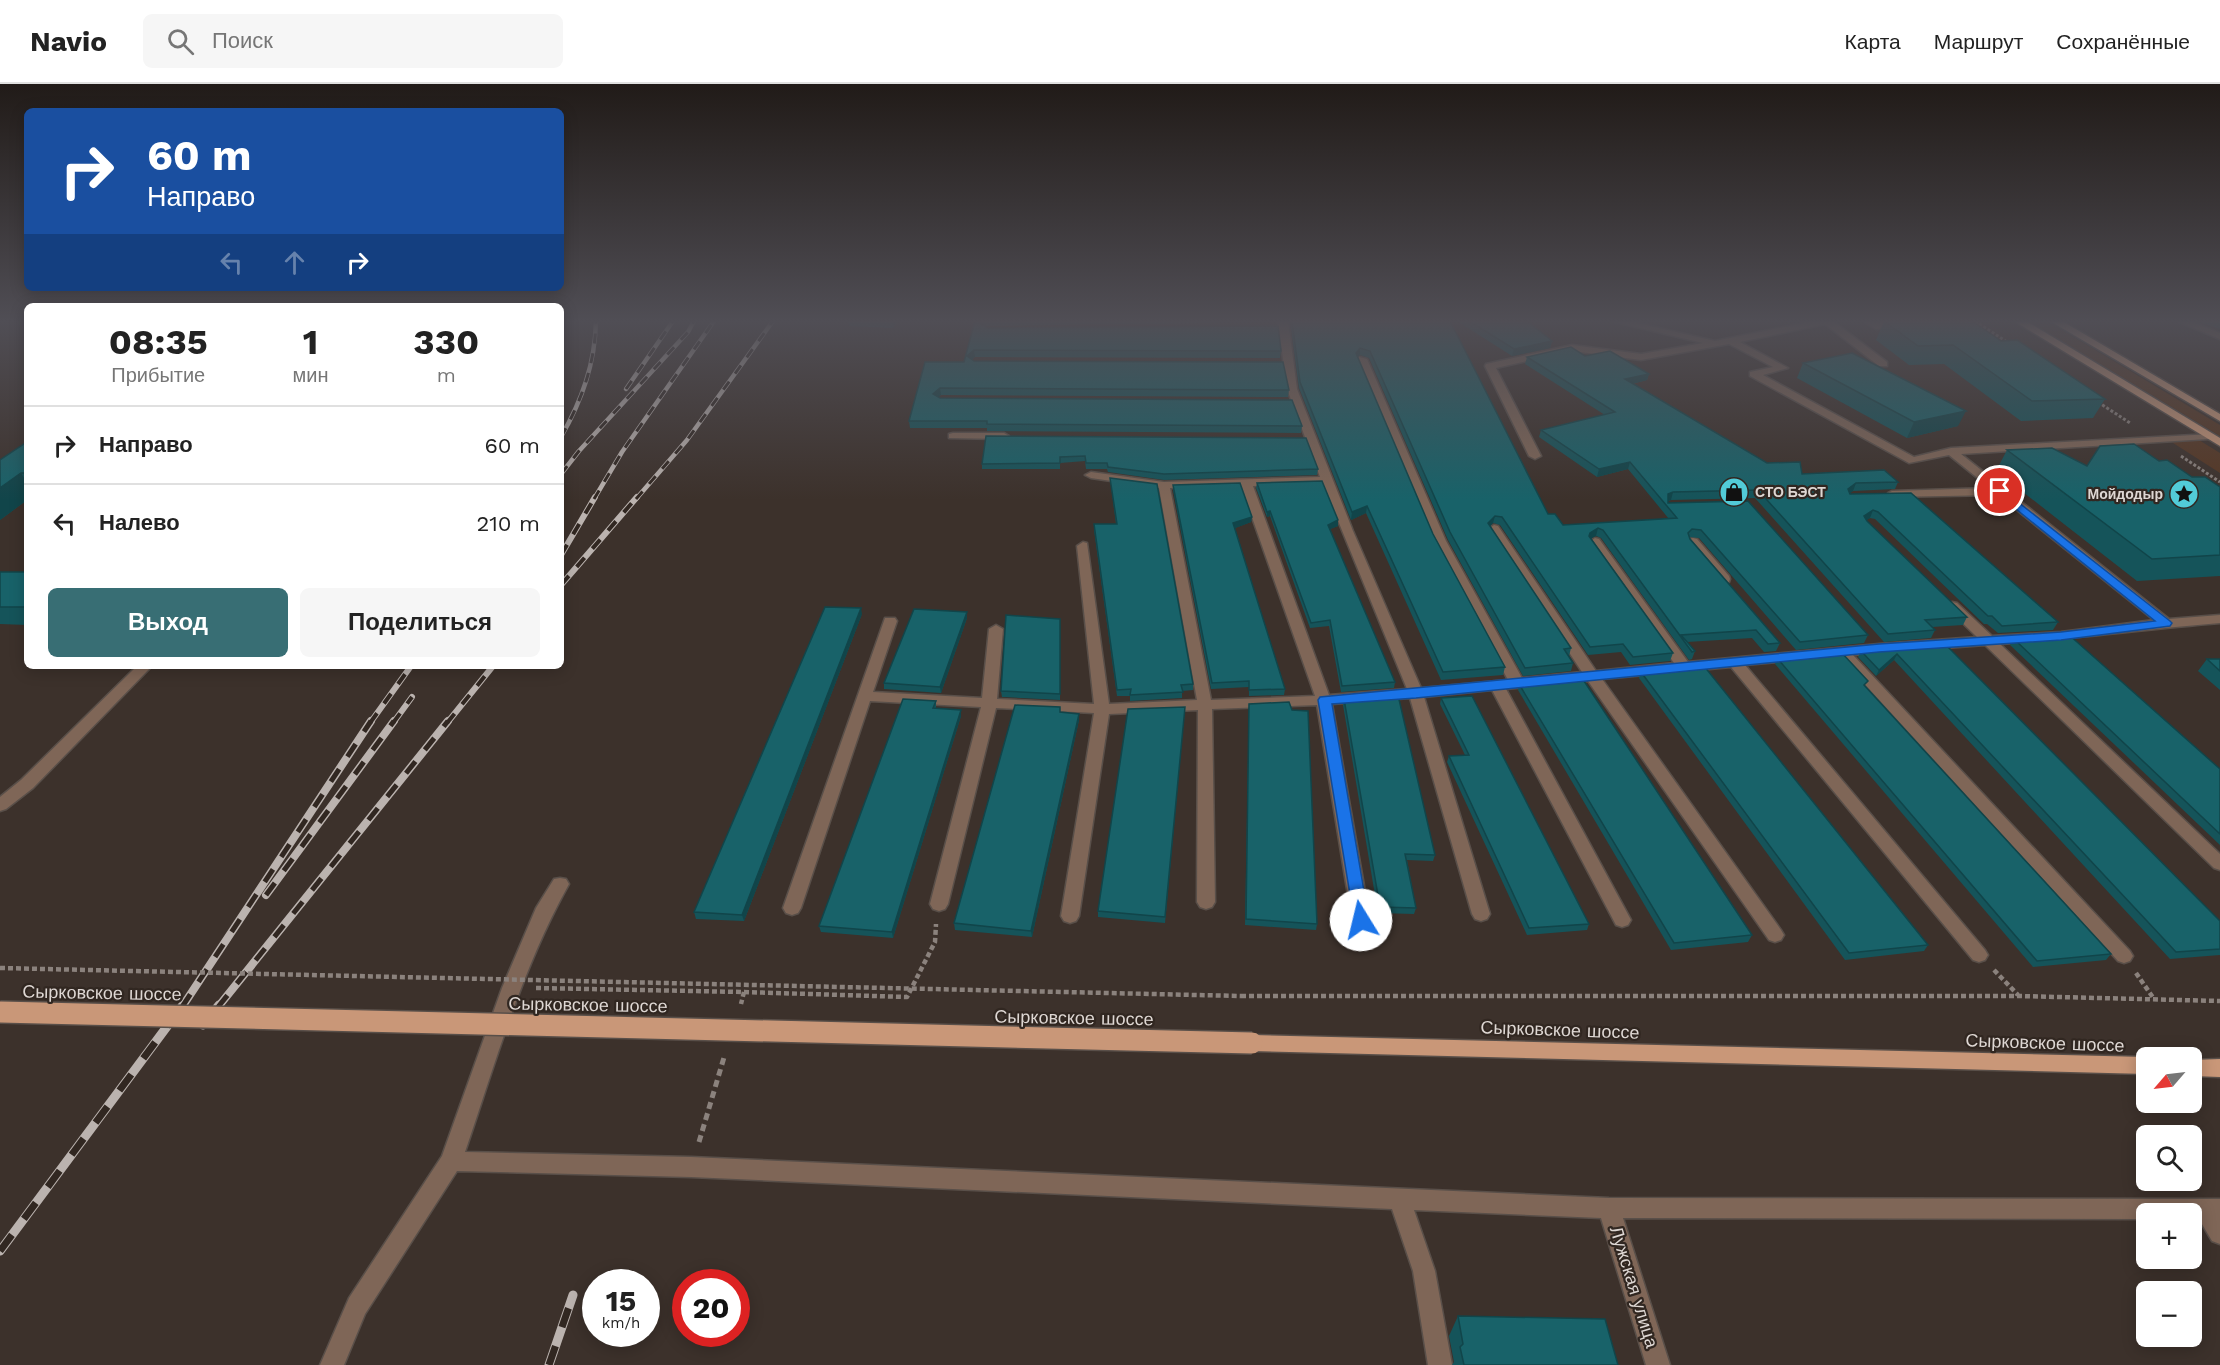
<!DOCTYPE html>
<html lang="ru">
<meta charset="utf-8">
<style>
body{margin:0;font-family:"Work Sans",sans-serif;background:#f6f6f6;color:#222;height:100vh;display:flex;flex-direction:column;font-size:22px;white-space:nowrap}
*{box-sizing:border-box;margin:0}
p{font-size:20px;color:#767676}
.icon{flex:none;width:33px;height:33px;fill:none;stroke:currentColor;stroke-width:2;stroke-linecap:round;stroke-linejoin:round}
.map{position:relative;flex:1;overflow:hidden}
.side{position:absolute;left:24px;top:219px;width:540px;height:366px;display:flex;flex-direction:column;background:#fff;border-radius:9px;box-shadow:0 3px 15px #0003}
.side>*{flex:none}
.top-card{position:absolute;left:24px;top:24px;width:540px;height:183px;border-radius:9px;box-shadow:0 3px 15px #0003;background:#1a4fa0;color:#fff;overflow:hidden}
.needle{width:39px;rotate:242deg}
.buttons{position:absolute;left:2136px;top:963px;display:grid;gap:12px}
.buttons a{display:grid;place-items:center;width:66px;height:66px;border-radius:9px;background:#fff;box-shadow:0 3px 15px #0003;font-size:30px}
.speed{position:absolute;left:582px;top:1185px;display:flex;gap:12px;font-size:30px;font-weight:700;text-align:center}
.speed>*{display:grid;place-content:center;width:78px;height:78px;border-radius:50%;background:#fff;box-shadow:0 3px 15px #0003;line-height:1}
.speed small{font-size:15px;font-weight:400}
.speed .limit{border:9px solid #d22;background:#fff;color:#111}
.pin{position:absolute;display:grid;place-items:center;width:51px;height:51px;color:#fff;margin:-26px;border:3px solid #fff;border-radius:50%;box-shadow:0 2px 6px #0007}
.me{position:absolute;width:66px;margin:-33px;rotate:351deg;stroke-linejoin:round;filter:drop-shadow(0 0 4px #0008)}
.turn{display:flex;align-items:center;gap:21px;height:126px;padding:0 24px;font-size:27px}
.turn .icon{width:78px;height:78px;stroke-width:2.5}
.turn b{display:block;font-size:42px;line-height:51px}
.lanes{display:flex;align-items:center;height:57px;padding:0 24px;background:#0003;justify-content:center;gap:30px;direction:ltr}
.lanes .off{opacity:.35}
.eta{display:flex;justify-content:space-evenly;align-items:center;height:102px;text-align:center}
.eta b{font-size:36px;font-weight:700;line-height:42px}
.primary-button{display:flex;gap:12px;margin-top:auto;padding:12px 24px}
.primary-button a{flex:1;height:69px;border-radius:9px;background:#386e74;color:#fff;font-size:24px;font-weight:700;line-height:69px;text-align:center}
.primary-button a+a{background:#f6f6f6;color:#222}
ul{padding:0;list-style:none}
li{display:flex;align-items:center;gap:18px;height:78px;padding:0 24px;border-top:2px solid #e0e0e0}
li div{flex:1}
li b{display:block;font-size:22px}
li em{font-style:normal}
header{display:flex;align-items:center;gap:36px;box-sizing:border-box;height:84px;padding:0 30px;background:#fff;border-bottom:2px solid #e0e0e0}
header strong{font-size:28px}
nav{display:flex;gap:33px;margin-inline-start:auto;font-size:21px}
.search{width:420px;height:54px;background:#f6f6f6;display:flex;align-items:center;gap:15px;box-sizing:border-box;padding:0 21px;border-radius:9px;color:#767676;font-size:22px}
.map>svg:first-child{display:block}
.green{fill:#563723}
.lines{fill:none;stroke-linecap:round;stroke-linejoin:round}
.minor-casing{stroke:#594f49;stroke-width:3}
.major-casing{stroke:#594f49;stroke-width:3}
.path-far2{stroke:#8b827d;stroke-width:3;stroke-dasharray:3 2;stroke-linecap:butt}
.path-far1{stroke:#8b827d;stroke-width:4.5;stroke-dasharray:5 3;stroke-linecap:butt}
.path{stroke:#8b827d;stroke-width:5;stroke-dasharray:7 4.5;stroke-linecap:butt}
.minor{fill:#7f6657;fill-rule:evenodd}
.major{fill:#c99778;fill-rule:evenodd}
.rail-far3-casing{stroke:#bbb3af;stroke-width:4.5}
.rail-far2-casing{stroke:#bbb3af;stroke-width:6}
.rail-far1-casing{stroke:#bbb3af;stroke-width:8}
.rail-casing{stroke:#bbb3af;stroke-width:9}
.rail-far3{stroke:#312721;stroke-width:3;stroke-dasharray:10;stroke-linecap:butt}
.rail-far2{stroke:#312721;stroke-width:4;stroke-dasharray:12;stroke-linecap:butt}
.rail-far1{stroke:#312721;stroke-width:5;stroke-dasharray:15;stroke-linecap:butt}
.rail{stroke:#312721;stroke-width:7;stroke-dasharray:20;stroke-linecap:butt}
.major-bridge-casing{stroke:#594f49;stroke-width:24;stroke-linecap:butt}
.path-bridge{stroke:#8b827d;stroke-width:4.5;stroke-dasharray:5 3;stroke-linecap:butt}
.major-bridge{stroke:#c99778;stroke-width:21}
.wall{fill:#15545a}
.shaded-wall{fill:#11454a}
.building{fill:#186269;stroke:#11454a;stroke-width:1.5}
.route{fill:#1a73e8;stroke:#114b97;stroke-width:1.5}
.labels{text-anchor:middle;stroke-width:4.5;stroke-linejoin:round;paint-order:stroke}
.far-poi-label{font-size:14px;font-weight:bold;fill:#ded7d3;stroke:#312721;text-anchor:start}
.near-street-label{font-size:18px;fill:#ded7d3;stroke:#312721}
</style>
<header>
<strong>Navio</strong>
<div class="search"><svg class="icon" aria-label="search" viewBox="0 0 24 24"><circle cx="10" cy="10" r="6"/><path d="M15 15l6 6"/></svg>Поиск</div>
<nav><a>Карта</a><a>Маршрут</a><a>Сохранённые</a></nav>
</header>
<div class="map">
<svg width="2220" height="1281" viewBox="0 0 2220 1281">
<rect width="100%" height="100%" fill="#3c312b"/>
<g class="green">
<path d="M2029,237H2047L2220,341V352Z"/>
<path d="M2199,356L2220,369V389L2170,357Z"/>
</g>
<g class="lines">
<g class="minor-casing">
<g id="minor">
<path d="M1278,237H1288L1297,305L1353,447L1421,604L1508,596L1434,457L1357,275L1359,273L1367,275L1446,457L1522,594L1582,588L1488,445L1494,441L1498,442L1596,587L1674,579L1589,458L1595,454L1599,455L1688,578L1879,560L1977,553L1945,522L1952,518L1957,519L1992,552L2061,548L2154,536L1998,411L1888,413V409L1892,407L1990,404L1949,371L1909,379L1750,292V288L1773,283L1729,260L1641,276L1572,267L1496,284L1541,372L1535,375L1529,372L1485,282L1486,280L1572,261L1641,270L1703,259L1611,237H1629L1715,257L1814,237H1833L1887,278V282H1879L1825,240L1740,258L1788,284L1763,291L1914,373L1951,364L2212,350V354L2208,355L1961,370L2169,535L2220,531V539C2146,545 2073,555 2000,560L2220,770V786L2214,784L1985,561L1853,571L2130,867L2133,872L2130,877L2124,879L2118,877L1839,572L1745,581L1985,866L1988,871L1985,876L1979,878L1973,876L1731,583L1602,595L1781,846L1784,851L1781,856L1775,858L1769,856L1588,597L1506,605L1631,836L1628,841L1622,843L1616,841L1492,606L1424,613L1490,830L1487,835L1481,837L1475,835L1472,830L1410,614L1332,620L1370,836L1367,841L1361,843L1355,841L1352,836L1317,621L1212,625L1215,818L1212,823L1206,825L1200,823L1197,818L1198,626L1109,630L1079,832L1076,837L1070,839L1064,837L1061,832L1094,629L996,624L948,820L945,825L939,827L933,825L930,820L981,623L870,617L801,824L798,829L792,831L786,829L783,824L885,534H895L897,537L873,608L982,614L989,545L996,541L1003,545L997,615L1094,620L1077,462L1083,458L1087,459L1109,620L1197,616L1159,404L1091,394L1085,391L1091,388L1164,398L1320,393L1287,305ZM1323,400L1407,605L1329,611L1253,402ZM1241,402L1315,612L1211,616L1170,404Z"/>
<path d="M1863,237L1878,239L1931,237L1926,240L1876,245Z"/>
<path d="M2177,237H2190L2220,249V255Z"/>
<path d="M953,349H1004L1009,352L1004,355L949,354V350Z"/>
<path d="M1693,454L1697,455L1729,492L1730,495L1729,498H1719L1689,461L1687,458L1689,455Z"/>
<path d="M137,582H152L33,704L6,725L0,727V713L21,696Z"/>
<path d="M560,794L566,795L569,800C522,884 496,977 465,1068L691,1073L1609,1114L2220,1115V1160L2212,1157L2199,1135H2192V1130H2146V1135L1623,1134L1670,1281H1646L1601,1134L1414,1126L1435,1187L1452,1281H1428L1413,1187L1392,1125L691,1093L457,1087L365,1230L344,1281H320L349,1214L442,1072L502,904L536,824L554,795Z"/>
</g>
</g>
<g class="major-casing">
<g id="major">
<path d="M2014,237H2026L2220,354V362Z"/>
<path d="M2050,237H2062L2220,330V337Z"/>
<path d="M1252,951L2146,973V990L1252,967L1245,965L1242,959L1245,953Z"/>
<path d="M2220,975V993L2192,992V976Z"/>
</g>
</g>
<g class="path-far2">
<path d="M1975,237L2007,258"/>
<path d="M2098,318L2130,339"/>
<path d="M2181,372L2220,398"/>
</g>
<g class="path-far1">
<path d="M1994,886L2018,911"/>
<path d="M2136,889L2154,915"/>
<path d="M536,904L744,908L741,920"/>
<path d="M744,908L907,913L935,858L936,840"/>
<path d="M1241,912H2018L2220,917"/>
</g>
<path class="path" d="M699,1058L725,970"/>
<use href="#minor" class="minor"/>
<use href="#major" class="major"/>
<g class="rail-far3-casing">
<g id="rail-far3">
<path d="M626,305L673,237"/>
<path d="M561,353C582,316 595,280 596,237"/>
<path d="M561,390L579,367L688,248L694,237"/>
<path d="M594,415L622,368L714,237"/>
<path d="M636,415L687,356L773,237"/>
</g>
</g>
<g class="rail-far2-casing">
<g id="rail-far2">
<path d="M561,471L595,413"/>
<path d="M561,501L637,413"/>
<path d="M370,639L411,582"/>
<path d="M393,639L412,613"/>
<path d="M447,639L493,582"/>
</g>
</g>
<g class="rail-far1-casing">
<g id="rail-far1">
<path d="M266,811L394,637"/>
<path d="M182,923L371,637"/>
<path d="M218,923L448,637"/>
</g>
</g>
<g class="rail-casing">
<g id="rail">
<path d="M203,941L219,921"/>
<path d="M0,1167L183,921"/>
<path d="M549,1281L573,1211"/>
</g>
</g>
<use href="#rail-far3" class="rail-far3"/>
<use href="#rail-far2" class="rail-far2"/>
<use href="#rail-far1" class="rail-far1"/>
<use href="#rail" class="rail"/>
<g class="major-bridge-casing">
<path id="major-bridge" d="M0,928L1252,959"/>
</g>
<path class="path-bridge" d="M0,884L1241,912"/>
<use href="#major-bridge" class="major-bridge"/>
</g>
<g class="wall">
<path d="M848,237H897L893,244L849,242Z"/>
<path d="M975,237H1276V238L984,242L988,244L1281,267L1280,274L975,273L972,275L974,277L1289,306L1288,313L941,311L938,313L940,314L1302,342L1301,349L987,347V344H910L909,337L964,278Z"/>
<path d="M1290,237H1450L1548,430L1563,441L1669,435L1628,385L1597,393L1539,353L1541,346L1605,331L1525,280L1527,273L1585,272L1649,290L1647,296L1632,300L1767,379L1802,390L1898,398L1895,405L1853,407L1850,409L2058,538L2053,546L1998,549L1987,540H1984L1875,435L1870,434L1866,436L1967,533L1963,541L1932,543L1935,546L1931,554L1884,558L1755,414L1671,416L1668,417V419L1868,551L1864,559L1796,566L1699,454L1689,453L1780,559L1776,567L1764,568L1752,554L1687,558L1695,567L1692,575L1689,576L1601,454L1596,452L1591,454L1673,569L1670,577L1630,581L1621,568L1588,571L1500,441L1493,439L1490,442L1571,564L1569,572L1573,579L1571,587L1523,592L1448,456L1369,274L1360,271L1357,273L1433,450L1505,583L1503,591L1441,596L1366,429L1351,436L1299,304Z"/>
<path d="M1457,237H1527L1552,257L1550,264L1512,272Z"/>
<path d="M1884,237L2001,257L2105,315L2093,334L2021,337L1944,280L1909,281L1876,256Z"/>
<path d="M2198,237H2220V245Z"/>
<path d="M1803,279L1958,342L1907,354L1797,294Z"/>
<path d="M986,352L1318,385L1317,391L1164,396L1108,388L1107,385H1086L1085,377L1060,379V385H982V380Z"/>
<path d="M27,358V416L0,436Z"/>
<path d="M2007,366L2087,382L2192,393L2220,403V492L2137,497L1996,387Z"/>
<path d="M1110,394L1193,600V606L1182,607V614L1130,617V612H1117L1094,446V440H1116Z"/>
<path d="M1257,399L1338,442L1330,445L1395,598L1394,604L1341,608L1329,542L1310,544L1270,432L1267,433L1256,404Z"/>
<path d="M1173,401L1252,433L1251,438L1235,444L1285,605L1284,611L1249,612V603L1211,605L1173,406Z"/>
<path d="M0,488H27V541L0,540Z"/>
<path d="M862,530L744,837L696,835L694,828Z"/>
<path d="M967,534L941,609L884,605V599Z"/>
<path d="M1060,535V616L1002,613L1001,607Z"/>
<path d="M2014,555L2220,685V761L2010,561Z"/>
<path d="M1946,561L2220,837V871L2170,875L1894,576L1876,592L1858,573L1861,567Z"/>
<path d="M1777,574L1865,602L2111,870L2106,876L2033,883L1775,580Z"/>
<path d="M2207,575H2220V606L2198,587Z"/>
<path d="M1641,588L1928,861L1924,867L1845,876L1639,594Z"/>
<path d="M1519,600L1752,851L1748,858L1671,866L1518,606Z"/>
<path d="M1441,614L1589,840L1587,846L1527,851L1447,678L1449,672L1465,671L1440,620Z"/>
<path d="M1344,615L1435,771L1433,777L1407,776L1416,824L1414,830L1378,829L1343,621Z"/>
<path d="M936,617V624L961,626V632L893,854L821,848L819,842Z"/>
<path d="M1249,620L1317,840L1316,846L1245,841Z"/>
<path d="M1185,623L1165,839L1098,833V827Z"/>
<path d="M1060,628L1079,636L1032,853L955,846L954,839Z"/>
<path d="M1458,1232L1618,1281H1452L1454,1278L1449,1252Z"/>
</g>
<g class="shaded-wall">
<path d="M892,237H897L893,244Z"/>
<path d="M1552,257L1550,264L1512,272L1514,265Z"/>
<path d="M1360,264V271L1355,276L1356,269Z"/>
<path d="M974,266L975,273L968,279L967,272Z"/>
<path d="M1649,290L1647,296L1623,302L1625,295Z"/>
<path d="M940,304L941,311L934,317L933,310Z"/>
<path d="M1966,327L1958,342L1907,354L1914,338Z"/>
<path d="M1630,378L1628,385L1597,393L1599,385Z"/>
<path d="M21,389L27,399V416L0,436V404Z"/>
<path d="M1856,399L1853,407L1845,413L1848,405Z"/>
<path d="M1673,408L1671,416L1665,418L1668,410Z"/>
<path d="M1367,422L1366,429L1351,436L1352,428Z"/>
<path d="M1873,426L1870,434L1861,440L1864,432Z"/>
<path d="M1270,427V432L1267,433V428Z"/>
<path d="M1495,432L1493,439L1486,446L1488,439Z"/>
<path d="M1252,433L1251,438L1233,445V439Z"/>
<path d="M1338,436V442L1328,446V441Z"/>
<path d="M1598,444L1596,452L1588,456L1590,449Z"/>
<path d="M861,524L862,530L744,837L742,831Z"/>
<path d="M967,528V534L941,609L940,603Z"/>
<path d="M1897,570L1894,576L1876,592L1879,586Z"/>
<path d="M961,626V632L893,854L892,848Z"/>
<path d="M1079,630V636L1032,853L1031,847Z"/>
</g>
<g class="building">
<path d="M975,237H982L980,239L988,244L1278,242L1281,267L974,266L967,272L974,277L1283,278L1289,306L940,304L933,310L940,314L1292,316L1302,342L987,340V337H909L925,278H964Z"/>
<path d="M1292,237H1450L1548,430H1555L1563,441L1677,434L1630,378L1599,385L1541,346L1615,328L1527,273L1571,263L1585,272L1610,267L1649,290L1625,295L1767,379L1800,378L1802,390L1884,386L1898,398L1856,399L1848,405L1850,410L1911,409L2058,538L2002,542L1992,532H1988L1878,428L1873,426L1864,432L1867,437L1967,533L1925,536L1935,546L1888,550L1758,406L1673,408L1668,410V419L1748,417L1868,551L1800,558L1701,446L1692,445L1688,449L1690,455L1780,559L1768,560L1756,546L1681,551L1695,567L1692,568L1603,446L1598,444L1590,449L1589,452L1673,569L1633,573L1623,560L1590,563L1502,433L1495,432L1488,439L1571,564L1564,565L1573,579L1525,584L1450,448L1370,267L1360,264L1356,269L1433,450L1505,583L1443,588L1367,422L1352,428L1300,298Z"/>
<path d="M1469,237H1527L1552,257L1514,265Z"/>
<path d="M1884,237H1972L2001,257L2017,256L2105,315L2032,317L1953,261L1918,262Z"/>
<path d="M1852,269L1966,327L1914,338L1803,279Z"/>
<path d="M986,352L1306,354L1318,385L1164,390L1108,383L1107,379H1086L1085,372L1060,373V379L982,380Z"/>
<path d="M27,358V389H21L0,404V376Z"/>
<path d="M2134,360L2159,377L2167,376L2192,393H2205L2220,403V471L2152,475L2007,366L2052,364L2087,382L2100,362Z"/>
<path d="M1110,394L1157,400L1193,600L1181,601L1183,608L1130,611L1131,605L1117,606L1094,440H1117Z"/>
<path d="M1322,397L1338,436L1328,441L1395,598L1342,602L1330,536L1311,539L1270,427L1267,428L1257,399Z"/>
<path d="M1240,399L1252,433L1233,439L1285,605L1249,606V597L1212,599L1173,401Z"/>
<rect x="0" y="488" width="27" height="35"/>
<path d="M825,523L861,524L742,831L694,828Z"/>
<path d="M914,525L967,528L940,603L884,599Z"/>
<path d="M1006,531L1060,535V610L1001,607Z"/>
<path d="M2068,550L2220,685V750L2014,555Z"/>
<path d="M1946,561L2220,837V865L2176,868L1897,570L1879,586L1861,567Z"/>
<path d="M1841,568L1868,597L1864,601L2111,870L2037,877L1777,574Z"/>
<path d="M2207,575H2220V587Z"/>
<path d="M1704,582L1928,861L1849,869L1641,588Z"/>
<path d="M1582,594L1752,851L1674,859L1519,600Z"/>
<path d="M1398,611L1435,771L1405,770L1416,824L1380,823L1344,615Z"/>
<path d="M1472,612L1589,840L1529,844L1449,672L1469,671L1441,614Z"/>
<path d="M903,615L936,617L933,624L961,626L892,848L819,842Z"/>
<path d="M1289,618L1292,626L1308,627L1317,840L1246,835L1249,620Z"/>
<path d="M1015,621L1060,623V628L1079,630L1031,847L954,839Z"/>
<path d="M1185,623L1165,833L1098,827L1128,625Z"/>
<path d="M1458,1232L1605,1235L1618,1281H1464L1460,1263L1463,1260Z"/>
</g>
<linearGradient id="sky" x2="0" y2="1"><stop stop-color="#211b18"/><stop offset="0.57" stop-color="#504e55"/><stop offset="1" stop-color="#504e55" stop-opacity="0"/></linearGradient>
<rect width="2220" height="416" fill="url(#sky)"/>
<path class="route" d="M2000,404L2170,537L2172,539L2170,542L2061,556L1879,568L1416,614L1332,620L1369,836L1366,841L1361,843L1355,841L1318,616L1320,613L1879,560L2061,548L2155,537L1996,409L1995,407Z"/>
<defs>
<g id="shop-disc" transform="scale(1.5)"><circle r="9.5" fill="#52cbd8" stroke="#312721"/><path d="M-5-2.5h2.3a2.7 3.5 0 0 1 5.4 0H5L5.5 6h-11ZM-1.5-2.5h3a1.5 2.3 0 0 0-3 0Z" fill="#111"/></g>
<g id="sight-disc" transform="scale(1.5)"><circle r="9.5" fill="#52cbd8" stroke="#312721"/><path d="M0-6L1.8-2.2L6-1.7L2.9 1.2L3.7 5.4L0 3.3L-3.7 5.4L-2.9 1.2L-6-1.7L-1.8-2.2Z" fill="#111"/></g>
</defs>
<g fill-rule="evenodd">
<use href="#shop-disc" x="1734" y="408"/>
<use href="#sight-disc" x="2184" y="410"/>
</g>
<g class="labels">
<g class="far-poi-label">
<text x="1755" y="413">СТО БЭСТ</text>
<text x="2163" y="415" text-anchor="end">Мойдодыр</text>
</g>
<g class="near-street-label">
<text transform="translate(102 909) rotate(1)" y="6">Сырковское шоссе</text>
<text transform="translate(588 921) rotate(1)" y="6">Сырковское шоссе</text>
<text transform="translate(1074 934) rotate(1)" y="6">Сырковское шоссе</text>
<text transform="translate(1560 946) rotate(2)" y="6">Сырковское шоссе</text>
<text transform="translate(2045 959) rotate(2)" y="6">Сырковское шоссе</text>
<text transform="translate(1634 1203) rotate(73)" y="6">Лужская улица</text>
</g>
</g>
</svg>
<div class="buttons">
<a><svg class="needle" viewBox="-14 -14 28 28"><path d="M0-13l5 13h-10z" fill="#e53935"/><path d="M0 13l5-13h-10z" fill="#767676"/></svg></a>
<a><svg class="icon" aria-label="search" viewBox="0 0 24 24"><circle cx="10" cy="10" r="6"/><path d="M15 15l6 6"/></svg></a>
<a>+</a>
<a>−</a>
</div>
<div class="speed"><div>15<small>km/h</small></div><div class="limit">20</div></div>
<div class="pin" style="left:2000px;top:407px;background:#d93025"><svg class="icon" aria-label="arrive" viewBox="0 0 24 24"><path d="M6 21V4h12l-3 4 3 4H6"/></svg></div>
<svg class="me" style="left:1361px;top:836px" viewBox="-20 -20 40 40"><circle r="19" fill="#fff"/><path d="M0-13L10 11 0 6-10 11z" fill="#1a73e8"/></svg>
<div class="top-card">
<div class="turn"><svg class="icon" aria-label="right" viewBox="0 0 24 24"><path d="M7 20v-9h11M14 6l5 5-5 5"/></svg><div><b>60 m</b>Направо</div></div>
<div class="lanes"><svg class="icon off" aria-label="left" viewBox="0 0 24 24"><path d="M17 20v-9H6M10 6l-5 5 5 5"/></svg><svg class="icon off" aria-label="ahead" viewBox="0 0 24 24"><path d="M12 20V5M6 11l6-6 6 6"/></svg><svg class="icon" aria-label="right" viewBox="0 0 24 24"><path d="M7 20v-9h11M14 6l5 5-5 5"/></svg></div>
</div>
<section class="side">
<div class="eta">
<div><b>08:35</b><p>Прибытие</p></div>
<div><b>1</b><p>мин</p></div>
<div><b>330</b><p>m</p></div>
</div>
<ul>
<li><svg class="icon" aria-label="right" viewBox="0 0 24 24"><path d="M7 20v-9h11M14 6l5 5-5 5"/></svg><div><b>Направо</b></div><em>60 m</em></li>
<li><svg class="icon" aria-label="left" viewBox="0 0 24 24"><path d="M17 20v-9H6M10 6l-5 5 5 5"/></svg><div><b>Налево</b></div><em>210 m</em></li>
</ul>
<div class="primary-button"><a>Выход</a><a>Поделиться</a></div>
</section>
</div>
